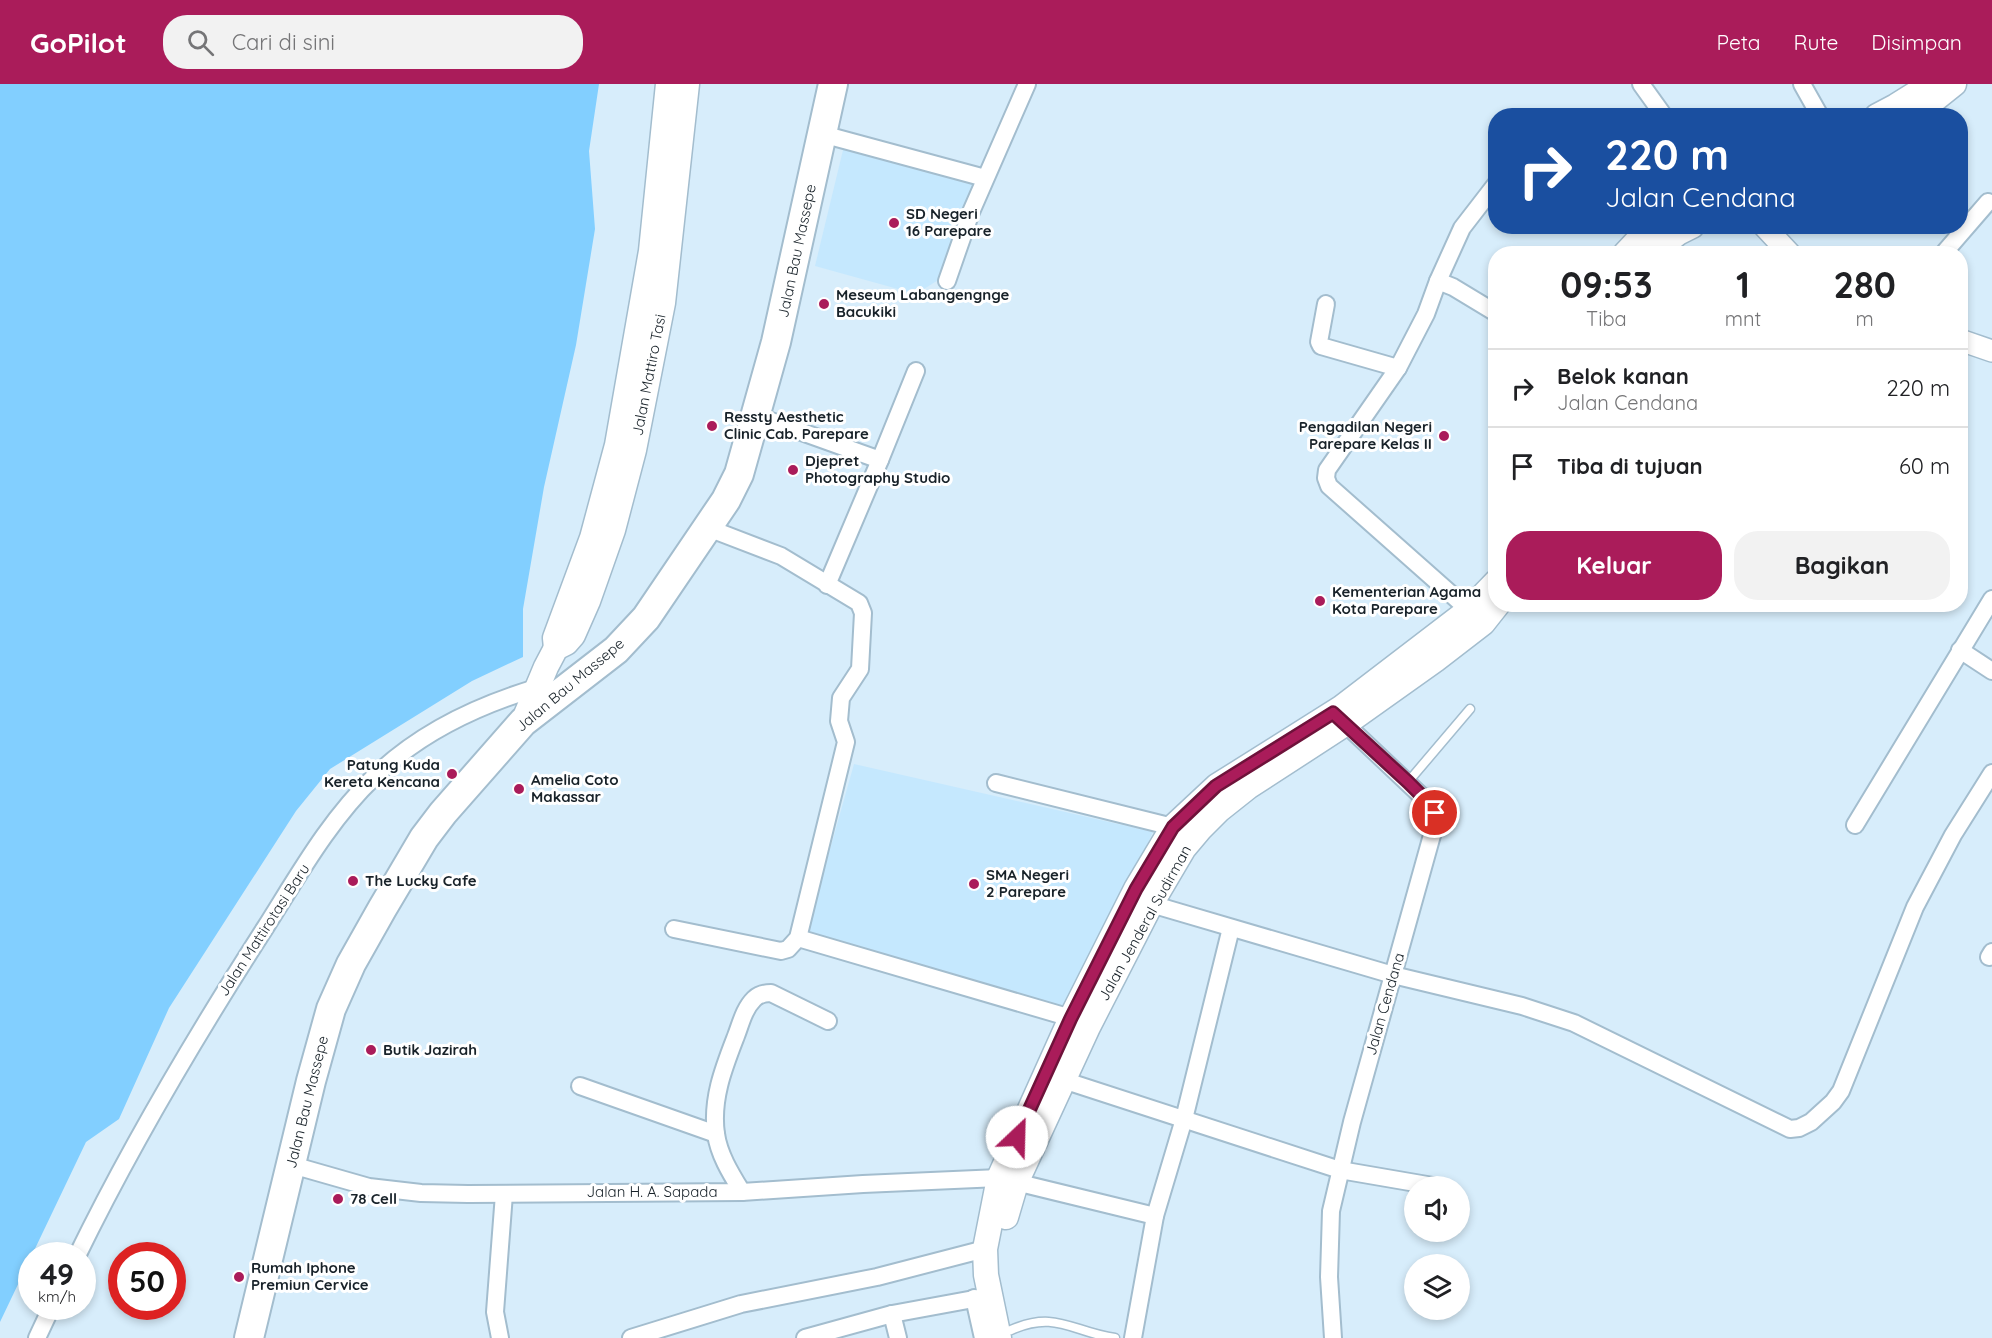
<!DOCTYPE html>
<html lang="id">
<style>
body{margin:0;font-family:Quicksand,sans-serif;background:#f2f2f2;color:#202124;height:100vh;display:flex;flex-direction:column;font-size:22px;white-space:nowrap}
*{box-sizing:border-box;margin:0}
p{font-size:20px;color:#757577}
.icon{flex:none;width:33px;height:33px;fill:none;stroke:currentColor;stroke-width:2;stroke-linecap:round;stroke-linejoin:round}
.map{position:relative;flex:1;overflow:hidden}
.sheet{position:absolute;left:1488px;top:162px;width:480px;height:366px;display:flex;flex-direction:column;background:#fff;border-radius:24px;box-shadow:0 3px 9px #0003}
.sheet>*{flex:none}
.banner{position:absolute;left:1488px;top:24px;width:480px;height:126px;border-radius:24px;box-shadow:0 3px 9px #0003;background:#1a4fa0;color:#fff;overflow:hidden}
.tools{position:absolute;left:1404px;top:1092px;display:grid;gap:12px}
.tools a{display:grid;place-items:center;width:66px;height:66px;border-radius:50%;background:#fff;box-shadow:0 3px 9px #0003;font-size:30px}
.speed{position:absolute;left:18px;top:1158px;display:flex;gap:12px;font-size:30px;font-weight:700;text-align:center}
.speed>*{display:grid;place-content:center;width:78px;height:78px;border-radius:50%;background:#fff;box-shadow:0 3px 9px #0003;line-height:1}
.speed small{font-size:15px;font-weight:400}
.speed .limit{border:9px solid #d22;background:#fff;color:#111}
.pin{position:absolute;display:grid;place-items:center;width:51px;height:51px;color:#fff;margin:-26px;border:3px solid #fff;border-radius:50%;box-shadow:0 2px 6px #0007}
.me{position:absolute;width:66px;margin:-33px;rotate:24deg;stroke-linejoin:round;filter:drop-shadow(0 0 4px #0008)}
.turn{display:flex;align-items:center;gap:21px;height:126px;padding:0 18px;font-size:27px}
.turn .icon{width:78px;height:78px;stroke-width:2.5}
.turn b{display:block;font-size:42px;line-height:51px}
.eta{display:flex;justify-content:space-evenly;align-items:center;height:102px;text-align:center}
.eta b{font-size:36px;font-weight:700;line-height:42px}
.action{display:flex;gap:12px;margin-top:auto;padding:12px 18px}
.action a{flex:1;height:69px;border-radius:24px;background:#aa1c5a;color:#fff;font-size:24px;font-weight:700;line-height:69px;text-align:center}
.action a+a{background:#f2f2f2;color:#202124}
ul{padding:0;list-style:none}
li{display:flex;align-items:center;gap:18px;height:78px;padding:0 18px;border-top:2px solid #e0e0e0}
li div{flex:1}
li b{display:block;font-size:22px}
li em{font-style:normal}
header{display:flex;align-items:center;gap:36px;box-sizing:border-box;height:84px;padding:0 30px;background:#aa1c5a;color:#fff}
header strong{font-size:28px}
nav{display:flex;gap:33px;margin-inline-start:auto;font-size:21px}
.search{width:420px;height:54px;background:#f2f2f2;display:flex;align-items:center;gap:15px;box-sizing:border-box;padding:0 21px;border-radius:24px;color:#757577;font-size:22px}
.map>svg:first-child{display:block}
.built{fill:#c5e8fe}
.water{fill:#82cfff}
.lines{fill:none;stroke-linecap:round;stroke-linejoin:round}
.service-casing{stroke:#a3bdce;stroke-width:11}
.minor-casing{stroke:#a3bdce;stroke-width:20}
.tertiary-casing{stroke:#a3bdce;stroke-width:24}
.secondary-casing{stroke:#a3bdce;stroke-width:27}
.trunk-casing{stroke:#a3bdce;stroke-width:32}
.service{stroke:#fff;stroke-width:8}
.minor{stroke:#fff;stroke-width:16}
.tertiary{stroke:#fff;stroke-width:21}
.secondary{stroke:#fff;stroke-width:24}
.trunk{stroke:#fff;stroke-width:28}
.route-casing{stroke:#6e123a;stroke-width:15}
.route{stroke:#aa1c5a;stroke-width:10}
.poi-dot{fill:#aa1c5a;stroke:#fff;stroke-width:2}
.labels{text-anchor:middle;stroke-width:6;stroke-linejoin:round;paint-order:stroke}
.poi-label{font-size:15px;font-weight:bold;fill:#182229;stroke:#fff;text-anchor:start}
.street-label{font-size:15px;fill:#182229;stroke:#fff}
</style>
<header>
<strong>GoPilot</strong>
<div class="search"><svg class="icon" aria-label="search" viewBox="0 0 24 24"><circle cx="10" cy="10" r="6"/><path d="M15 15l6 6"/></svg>Cari di sini</div>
<nav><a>Peta</a><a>Rute</a><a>Disimpan</a></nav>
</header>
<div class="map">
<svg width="1992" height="1254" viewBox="0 0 1992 1254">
<rect width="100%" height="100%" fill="#d7edfb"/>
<g class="built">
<path d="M844,62L980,97L943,193L916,210L815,182Z"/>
<path d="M854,680L1153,748L1068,926L806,851Z"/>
</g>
<path class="water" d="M0,0H599L589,67L595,145L576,261L544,403L523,525V573L472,597L330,685L296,727L169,924L119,1035L86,1058L0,1238Z"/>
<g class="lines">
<g class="service-casing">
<g id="service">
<path d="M1408,698L1470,625"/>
<path d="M1011,1246C1056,1226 1072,1248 1115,1254"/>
</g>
</g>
<g class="minor-casing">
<g id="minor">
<path d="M1641,0L1664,32"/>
<path d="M1802,0L1820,32"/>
<path d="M822,50L985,94"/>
<path d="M1943,170L1988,118"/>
<path d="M947,197L971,128L1027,0"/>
<path d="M1438,197L1453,203L1496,229"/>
<path d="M1326,220L1319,258L1321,262L1398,284"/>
<path d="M757,332L880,376L916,287"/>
<path d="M827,501L880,376"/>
<path d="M1469,526L1329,402L1326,394L1327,386L1398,284L1426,230L1438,197L1462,144L1496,100"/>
<path d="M1960,566L1992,587"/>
<path d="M996,699L1173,743"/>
<path d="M1855,741L1992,515"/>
<path d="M1151,820L1393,891L1522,922L1574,939L1790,1045L1799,1044L1811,1038L1833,1018L1841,1007L1915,823L1953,751L1992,689"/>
<path d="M674,845L781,867L788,865L798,854L846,658L839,637L841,614L860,585L863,529L859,519L781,472L708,444"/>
<path d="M798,854L1071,934L1079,938"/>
<path d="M1989,873L1992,868"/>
<path d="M1063,996L1340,1086L1433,1102"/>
<path d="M580,1002L716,1050"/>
<path d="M292,1081L369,1103L421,1109L468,1110L742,1108L863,1100L999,1094L1155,1132L1184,1035L1231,844"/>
<path d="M742,1108C731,1090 719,1071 716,1050C711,1015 724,983 736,952C741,939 744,925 754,915C759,910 764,909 771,909L828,937"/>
<path d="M77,1172C132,1059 197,950 265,844C298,792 329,736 374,693C419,649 476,622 536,604"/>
<path d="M974,1214L983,1254"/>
<path d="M892,1230L898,1254"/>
<path d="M37,1254L52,1222"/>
<path d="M500,1254L495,1228L504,1110"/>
<path d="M631,1254L741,1220L877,1193L985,1165"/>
<path d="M805,1254L892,1230L990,1212"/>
<path d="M1133,1254L1155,1132"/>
<path d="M1333,1254L1329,1193L1331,1127L1352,1038L1434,744L1435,729L1430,720L1338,633"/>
</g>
</g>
<g class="tertiary-casing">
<g id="tertiary">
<path d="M1764,142L1790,170"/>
<path d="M1960,256L1992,267"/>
</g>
</g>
<g class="secondary-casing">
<g id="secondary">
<path d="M1877,32L1896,22L1931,0"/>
<path d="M1914,32L1954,0"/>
<path d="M1625,170L1640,154L1656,142"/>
<path d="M1651,170L1678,149L1692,142"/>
<path d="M556,564L555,554L592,454L617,361L651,167L668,0"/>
<path d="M523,638L546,583L556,564L566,559L573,551L588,517L613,446L634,366L663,219L687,0"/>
<path d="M1006,1133L1016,1099L1088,943L1151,820L1184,764L1200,745L1219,726L1248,703L1345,640L1435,576L1483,539L1498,520"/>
<path d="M999,1254L986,1191L985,1165L999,1094L1071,934L1136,805L1173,743L1217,702L1341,624L1469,526L1496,498"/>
</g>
</g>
<g class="trunk-casing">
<path id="trunk" d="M249,1254L311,997L331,925L351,880L382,825L424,754L443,729L523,638L616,566L646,534L726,416L739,390L776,258L833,0"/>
</g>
<use href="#service" class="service"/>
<use href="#minor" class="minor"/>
<use href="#tertiary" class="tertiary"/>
<use href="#secondary" class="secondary"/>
<use href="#trunk" class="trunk"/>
</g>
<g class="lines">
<g class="route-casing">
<path id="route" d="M1017,1053L1071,934L1136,805L1173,743L1216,702L1333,629L1408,698L1430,720L1435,729"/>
</g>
<use href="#route" class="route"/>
</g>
<g class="poi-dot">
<circle cx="894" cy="139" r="6"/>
<circle cx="824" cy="220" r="6"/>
<circle cx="712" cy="342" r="6"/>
<circle cx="1444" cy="352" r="6"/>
<circle cx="793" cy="386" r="6"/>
<circle cx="1320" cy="517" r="6"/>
<circle cx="452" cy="690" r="6"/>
<circle cx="519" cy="705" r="6"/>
<circle cx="353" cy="797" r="6"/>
<circle cx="974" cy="800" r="6"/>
<circle cx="371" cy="966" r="6"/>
<circle cx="338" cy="1115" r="6"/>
<circle cx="239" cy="1193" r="6"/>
</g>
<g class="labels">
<g class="poi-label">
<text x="906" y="135">SD Negeri<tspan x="906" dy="17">16 Parepare</tspan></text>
<text x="836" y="216">Meseum Labangengnge<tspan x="836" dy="17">Bacukiki</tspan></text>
<text x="724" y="338">Ressty Aesthetic<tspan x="724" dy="17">Clinic Cab. Parepare</tspan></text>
<text x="1432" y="348" text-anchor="end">Pengadilan Negeri<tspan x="1432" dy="17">Parepare Kelas II</tspan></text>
<text x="805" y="382">Djepret<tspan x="805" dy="17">Photography Studio</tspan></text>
<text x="1332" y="513">Kementerian Agama<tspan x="1332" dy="17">Kota Parepare</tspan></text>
<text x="440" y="686" text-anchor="end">Patung Kuda<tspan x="440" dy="17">Kereta Kencana</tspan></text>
<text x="531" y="701">Amelia Coto<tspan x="531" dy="17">Makassar</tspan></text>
<text x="986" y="796">SMA Negeri<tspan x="986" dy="17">2 Parepare</tspan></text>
<text x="365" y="802">The Lucky Cafe</text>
<text x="383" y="971">Butik Jazirah</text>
<text x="350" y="1120">78 Cell</text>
<text x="251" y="1189">Rumah Iphone<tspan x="251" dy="17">Premiun Cervice</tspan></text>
</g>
<g class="street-label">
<text transform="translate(797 167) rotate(-78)" y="5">Jalan Bau Massepe</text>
<text transform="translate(649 291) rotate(-79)" y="5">Jalan Mattiro Tasi</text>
<text transform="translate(570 601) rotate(-40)" y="5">Jalan Bau Massepe</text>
<text transform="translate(1145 839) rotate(-61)" y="5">Jalan Jenderal Sudirman</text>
<text transform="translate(264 846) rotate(-57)" y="5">Jalan Mattirotasi Baru</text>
<text transform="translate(1385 920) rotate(-74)" y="5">Jalan Cendana</text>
<text transform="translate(307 1018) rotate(-76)" y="5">Jalan Bau Massepe</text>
<text x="652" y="1113">Jalan H. A. Sapada</text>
</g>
</g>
</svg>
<div class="tools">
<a><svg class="icon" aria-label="sound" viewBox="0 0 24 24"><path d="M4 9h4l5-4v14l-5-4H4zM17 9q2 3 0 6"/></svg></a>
<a><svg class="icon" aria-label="layers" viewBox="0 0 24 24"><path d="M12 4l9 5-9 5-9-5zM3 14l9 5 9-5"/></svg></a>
</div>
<div class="speed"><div>49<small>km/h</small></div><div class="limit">50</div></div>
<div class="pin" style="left:1435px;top:729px;background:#d93025"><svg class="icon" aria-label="arrive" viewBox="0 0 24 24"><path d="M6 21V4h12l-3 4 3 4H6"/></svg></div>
<svg class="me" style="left:1017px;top:1053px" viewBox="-20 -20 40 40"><circle r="19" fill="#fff"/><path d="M0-13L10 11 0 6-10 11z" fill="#aa1c5a"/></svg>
<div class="banner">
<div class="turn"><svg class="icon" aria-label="right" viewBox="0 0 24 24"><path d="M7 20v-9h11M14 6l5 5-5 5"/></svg><div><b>220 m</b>Jalan Cendana</div></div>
</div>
<section class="sheet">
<div class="eta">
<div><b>09:53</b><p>Tiba</p></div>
<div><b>1</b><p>mnt</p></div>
<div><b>280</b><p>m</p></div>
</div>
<ul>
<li><svg class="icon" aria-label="right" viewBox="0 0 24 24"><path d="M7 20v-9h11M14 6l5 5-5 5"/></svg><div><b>Belok kanan</b><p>Jalan Cendana</p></div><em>220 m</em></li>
<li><svg class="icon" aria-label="arrive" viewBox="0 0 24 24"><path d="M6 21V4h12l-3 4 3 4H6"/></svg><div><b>Tiba di tujuan</b></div><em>60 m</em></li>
</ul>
<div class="action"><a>Keluar</a><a>Bagikan</a></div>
</section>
</div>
